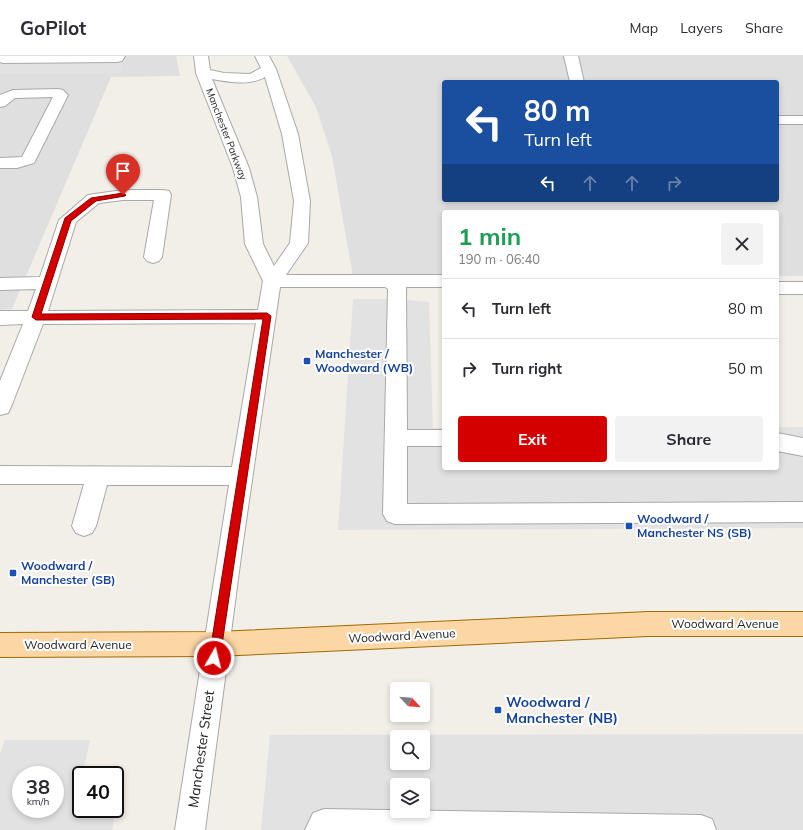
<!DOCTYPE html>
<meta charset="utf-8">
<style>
body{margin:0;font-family:Mulish,sans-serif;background:#f2f2f3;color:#2b2b33;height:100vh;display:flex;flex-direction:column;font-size:15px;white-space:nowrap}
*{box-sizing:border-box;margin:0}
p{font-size:13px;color:#7c7c81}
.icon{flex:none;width:22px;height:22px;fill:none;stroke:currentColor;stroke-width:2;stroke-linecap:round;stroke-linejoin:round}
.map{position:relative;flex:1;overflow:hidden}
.side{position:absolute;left:442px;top:154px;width:337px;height:260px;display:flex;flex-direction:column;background:#fff;border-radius:4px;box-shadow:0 2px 6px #0003}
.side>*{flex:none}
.hud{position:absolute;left:442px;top:24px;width:337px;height:122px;border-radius:4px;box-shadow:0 2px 6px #0003;background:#1a4fa0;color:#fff;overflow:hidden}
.needle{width:26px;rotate:116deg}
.fabs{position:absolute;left:390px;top:626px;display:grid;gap:8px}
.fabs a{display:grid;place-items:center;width:40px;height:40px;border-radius:4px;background:#fff;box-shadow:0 2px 6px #0003;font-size:20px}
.speed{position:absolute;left:12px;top:710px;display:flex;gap:8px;font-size:20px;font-weight:700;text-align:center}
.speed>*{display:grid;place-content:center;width:52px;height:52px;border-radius:50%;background:#fff;box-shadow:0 2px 6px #0003;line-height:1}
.speed small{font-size:10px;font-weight:400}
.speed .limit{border:2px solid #111;border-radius:6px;background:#fff;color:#111}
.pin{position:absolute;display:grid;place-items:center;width:34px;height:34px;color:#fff;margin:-41px -17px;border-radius:50% 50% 50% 0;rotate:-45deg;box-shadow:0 0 4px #0007}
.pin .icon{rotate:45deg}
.me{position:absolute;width:44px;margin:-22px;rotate:8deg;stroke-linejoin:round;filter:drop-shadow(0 0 3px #0008)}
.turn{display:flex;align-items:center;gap:14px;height:84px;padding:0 16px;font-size:18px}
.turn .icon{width:52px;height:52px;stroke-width:2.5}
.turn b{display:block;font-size:28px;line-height:34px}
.lanes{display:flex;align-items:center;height:38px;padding:0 16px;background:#0003;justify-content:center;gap:20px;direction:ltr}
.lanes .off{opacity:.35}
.round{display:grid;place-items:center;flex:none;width:42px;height:42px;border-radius:4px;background:#f2f2f3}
.head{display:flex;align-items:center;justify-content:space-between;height:68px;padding:0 16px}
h1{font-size:24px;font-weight:700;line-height:30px;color:#1e9e55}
.cta{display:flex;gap:8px;margin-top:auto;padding:8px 16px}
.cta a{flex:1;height:46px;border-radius:4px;background:#d40000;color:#fff;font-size:16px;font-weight:700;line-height:46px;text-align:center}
.cta a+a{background:#f2f2f3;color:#2b2b33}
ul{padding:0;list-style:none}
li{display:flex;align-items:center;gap:12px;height:60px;padding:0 16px;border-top:1px solid #e1e1e2}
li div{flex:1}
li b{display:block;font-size:15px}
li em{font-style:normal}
header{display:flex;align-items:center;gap:24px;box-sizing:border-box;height:56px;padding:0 20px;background:#fff;border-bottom:1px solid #e1e1e2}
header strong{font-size:19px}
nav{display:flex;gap:22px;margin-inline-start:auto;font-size:14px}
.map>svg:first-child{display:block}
.residential{fill:#e0dfdf;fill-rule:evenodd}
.parking{fill:#e2e2e2;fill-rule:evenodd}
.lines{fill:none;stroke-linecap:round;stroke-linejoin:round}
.minor-casing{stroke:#a9a9a9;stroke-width:2}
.major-casing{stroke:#a06b00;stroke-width:2}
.minor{fill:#fff;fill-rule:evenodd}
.major{fill:#fcd6a4;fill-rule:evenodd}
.route{fill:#d40000;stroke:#8a0000}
.transit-dot{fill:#1a4fb4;stroke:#fff;stroke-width:1.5}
.labels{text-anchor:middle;stroke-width:4;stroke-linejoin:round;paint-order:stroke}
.far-street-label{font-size:10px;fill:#222;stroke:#fff}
.transit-label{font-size:12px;font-weight:bold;fill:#164399;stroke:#fff;text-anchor:start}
.street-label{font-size:12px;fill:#222;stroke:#fff}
.near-transit-label{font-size:14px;font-weight:bold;fill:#164399;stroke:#fff;text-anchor:start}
.near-street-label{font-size:14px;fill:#222;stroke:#fff}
</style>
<header>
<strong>GoPilot</strong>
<nav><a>Map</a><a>Layers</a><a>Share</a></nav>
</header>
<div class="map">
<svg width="803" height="774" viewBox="0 0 803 774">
<rect width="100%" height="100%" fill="#f2efe9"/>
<g class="residential">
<path d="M0,0H176L180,20L111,21L12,253L0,254Z"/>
<path d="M287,0H803V220H777V156H444V221H353L332,100L316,51ZM444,26H777V144H444Z"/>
</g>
<g class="parking">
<path d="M0,0H127L120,17H0Z"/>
<path d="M353,243H397L429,246L433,372H444V412H777V371H803V472L338,474Z"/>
<path d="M803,678V774H261L270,679ZM397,681H423V707H397ZM397,729H423V755H397Z"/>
<path d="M5,684H90L83,716L85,719H81V753H115V724H121L112,774H0V698ZM21,719H55V753H21Z"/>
</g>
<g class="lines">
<g class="minor-casing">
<g id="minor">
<path d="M0,0H125L122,5L117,6L3,7L0,6Z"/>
<path d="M194,0H208L210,14L224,17L250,18L261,12L255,0H269L276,13L298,78L310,145L308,187L286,219H444V231H406L407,374H444V390H407V448L803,446V466L395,468L387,465L383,458L388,233L385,231H280L242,493L205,774H175L229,429H107L96,470L92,477L84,480L76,477L72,470L84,428H0V410L232,411L256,267L43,268L11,351L8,357L0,359V325L23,268L0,269V255H28L36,233L0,234V222L40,221L59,164L88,139L123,134H163L169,135L171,139L162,201L159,205L153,207L147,205L144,201L154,144H123L99,147L76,166L48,255L258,254L263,225L245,188L241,141L233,112L196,17ZM265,21L282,78L294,145L290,187L274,210L263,188L257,141L249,112L212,23C229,26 250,30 265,21Z"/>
<path d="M564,0H578L584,26H570Z"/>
<path d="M58,33L63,34L68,39L34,107L17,112H0V102L22,101L53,41L15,42L5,50L0,51V39L13,34Z"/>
<rect x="777" y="60" width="26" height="8"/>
<rect x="777" y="226" width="26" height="12"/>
<path d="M777,377L803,382V400L777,395Z"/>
<path d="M324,753L701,759L712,763L716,774H305L313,757Z"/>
</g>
</g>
<g class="major-casing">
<path id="major" d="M648,556H803V580H648L216,600L0,601V577L216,576Z"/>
</g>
<use href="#minor" class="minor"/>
<use href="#major" class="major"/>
</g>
<path class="route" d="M123,137L126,139L125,140L96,145L71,165L41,258L267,257L271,260L220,602L218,605L214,607L210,605L209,602L263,263L36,264L32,261L65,162L91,142Z"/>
<g class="transit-dot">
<rect x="303" y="301" width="8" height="8" rx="2"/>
<rect x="625" y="466" width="8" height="8" rx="2"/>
<rect x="9" y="513" width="8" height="8" rx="2"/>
<rect x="494" y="650" width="8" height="8" rx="2"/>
</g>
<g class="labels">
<g class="far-street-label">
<text transform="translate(227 78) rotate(69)" y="4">Manchester Parkway</text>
</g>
<g class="transit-label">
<text x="315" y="302">Manchester /<tspan x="315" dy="14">Woodward (WB)</tspan></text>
<text x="637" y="467">Woodward /<tspan x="637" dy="14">Manchester NS (SB)</tspan></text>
<text x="21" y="514">Woodward /<tspan x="21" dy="14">Manchester (SB)</tspan></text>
</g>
<g class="street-label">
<text x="725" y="572">Woodward Avenue</text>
<text transform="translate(402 580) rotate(-3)" y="4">Woodward Avenue</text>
<text x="78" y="593">Woodward Avenue</text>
</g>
<g class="near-transit-label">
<text x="506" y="651">Woodward /<tspan x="506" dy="16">Manchester (NB)</tspan></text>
</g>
<g class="near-street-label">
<text transform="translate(201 693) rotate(-82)" y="5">Manchester Street</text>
</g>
</g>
</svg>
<div class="fabs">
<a><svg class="needle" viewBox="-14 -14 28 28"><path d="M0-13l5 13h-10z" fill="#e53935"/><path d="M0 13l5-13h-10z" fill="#7c7c81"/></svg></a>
<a><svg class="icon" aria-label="search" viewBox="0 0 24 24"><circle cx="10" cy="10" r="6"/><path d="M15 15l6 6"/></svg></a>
<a><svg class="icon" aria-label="layers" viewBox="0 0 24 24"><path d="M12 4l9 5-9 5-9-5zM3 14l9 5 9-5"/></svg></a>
</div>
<div class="speed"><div>38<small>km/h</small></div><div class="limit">40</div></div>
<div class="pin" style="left:123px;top:139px;background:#d93025"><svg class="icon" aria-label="arrive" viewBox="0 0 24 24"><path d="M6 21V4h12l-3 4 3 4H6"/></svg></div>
<svg class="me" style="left:214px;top:602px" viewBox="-20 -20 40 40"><circle r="17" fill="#d40000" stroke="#fff" stroke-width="3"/><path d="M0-11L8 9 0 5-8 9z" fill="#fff"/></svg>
<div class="hud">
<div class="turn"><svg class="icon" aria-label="left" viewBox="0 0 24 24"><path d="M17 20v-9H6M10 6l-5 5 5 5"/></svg><div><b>80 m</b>Turn left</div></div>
<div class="lanes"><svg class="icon" aria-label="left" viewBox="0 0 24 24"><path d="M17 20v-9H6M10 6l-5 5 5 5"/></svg><svg class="icon off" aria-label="ahead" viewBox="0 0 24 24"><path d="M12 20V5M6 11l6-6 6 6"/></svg><svg class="icon off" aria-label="ahead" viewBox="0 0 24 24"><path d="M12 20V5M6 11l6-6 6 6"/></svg><svg class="icon off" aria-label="right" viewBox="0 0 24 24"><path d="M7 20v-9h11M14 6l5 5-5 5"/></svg></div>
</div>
<section class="side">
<div class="head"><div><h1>1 min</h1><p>190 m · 06:40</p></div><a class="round"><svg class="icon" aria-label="close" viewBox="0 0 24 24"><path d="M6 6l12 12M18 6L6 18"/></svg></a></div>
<ul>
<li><svg class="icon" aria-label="left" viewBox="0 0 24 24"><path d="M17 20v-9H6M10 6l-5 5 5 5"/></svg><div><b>Turn left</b></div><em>80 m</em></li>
<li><svg class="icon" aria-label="right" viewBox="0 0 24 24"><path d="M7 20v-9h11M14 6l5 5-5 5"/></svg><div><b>Turn right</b></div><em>50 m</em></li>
</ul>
<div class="cta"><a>Exit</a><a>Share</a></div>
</section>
</div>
